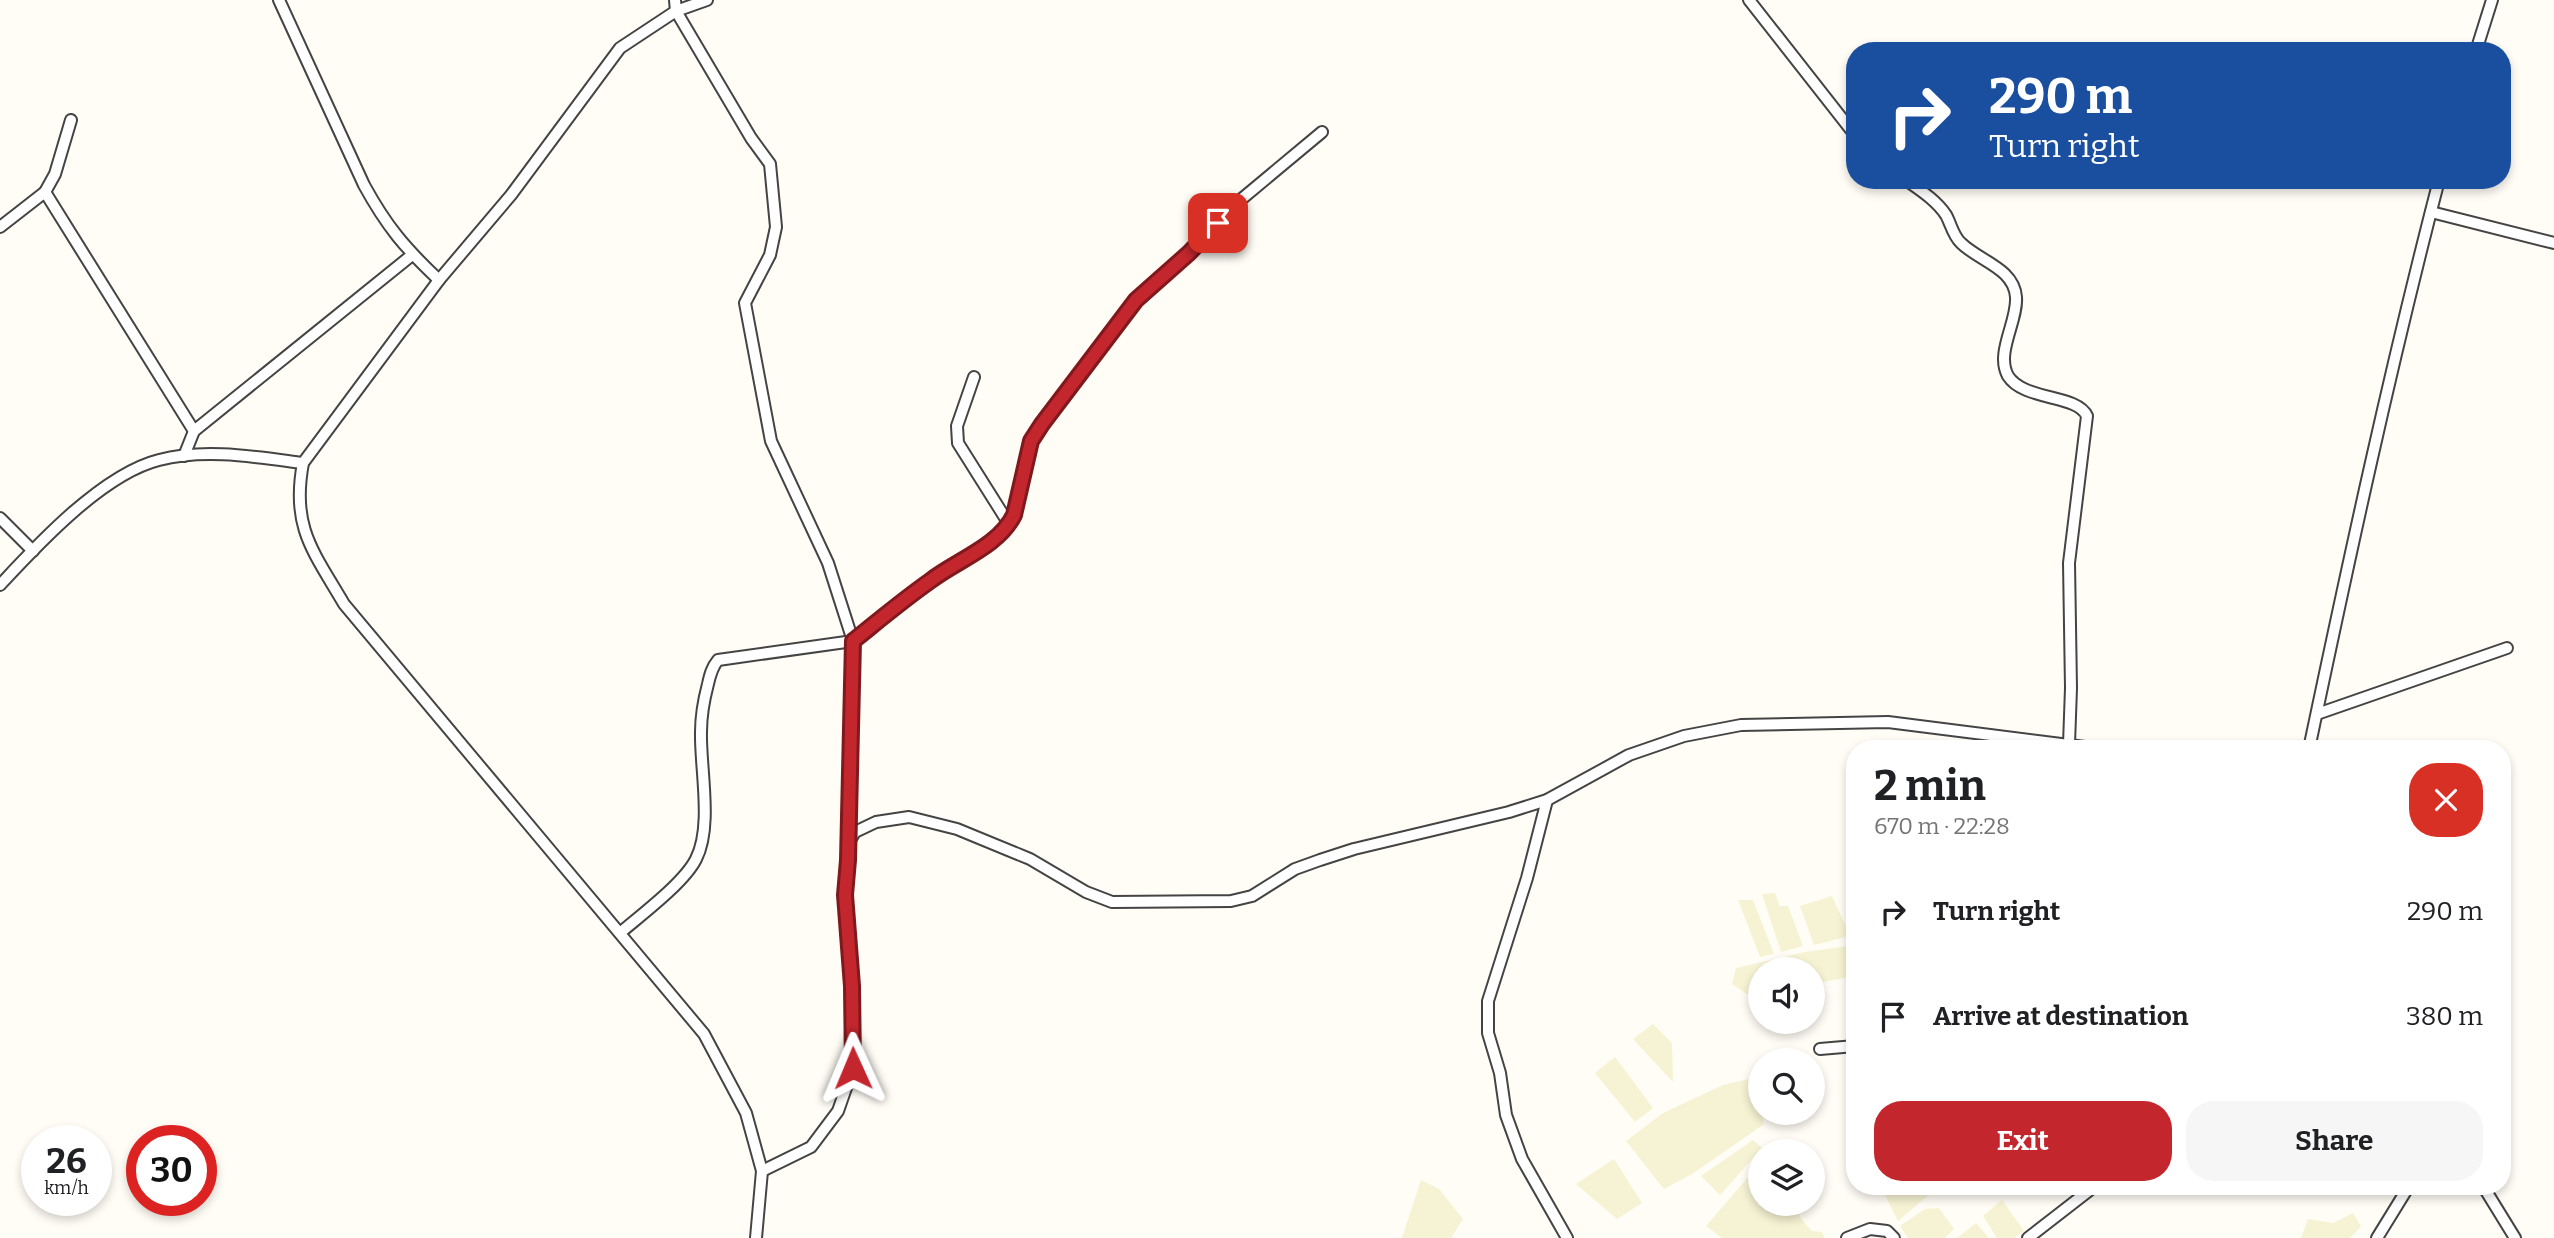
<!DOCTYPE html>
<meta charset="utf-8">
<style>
body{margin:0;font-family:Bitter,serif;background:#f6f6f6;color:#202124;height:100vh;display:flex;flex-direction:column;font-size:26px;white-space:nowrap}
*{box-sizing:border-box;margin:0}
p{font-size:23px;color:#757577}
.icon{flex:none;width:38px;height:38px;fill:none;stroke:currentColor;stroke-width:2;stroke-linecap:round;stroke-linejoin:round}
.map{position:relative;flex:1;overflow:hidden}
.details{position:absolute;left:1846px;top:740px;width:665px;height:455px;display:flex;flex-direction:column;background:#fff;border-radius:28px;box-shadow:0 4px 10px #0003}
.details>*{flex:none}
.banner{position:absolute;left:1846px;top:42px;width:665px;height:147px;border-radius:28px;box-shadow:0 4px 10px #0003;background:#1a4fa0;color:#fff;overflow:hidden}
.fabs{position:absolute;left:1748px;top:957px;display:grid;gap:14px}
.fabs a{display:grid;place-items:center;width:77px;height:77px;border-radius:50%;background:#fff;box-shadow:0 4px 10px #0003;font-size:35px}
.speed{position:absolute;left:21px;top:1125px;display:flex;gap:14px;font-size:35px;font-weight:700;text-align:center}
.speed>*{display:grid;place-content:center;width:91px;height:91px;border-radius:50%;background:#fff;box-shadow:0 4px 10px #0003;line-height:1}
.speed small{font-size:18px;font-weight:400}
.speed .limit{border:10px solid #d22;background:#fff;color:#111}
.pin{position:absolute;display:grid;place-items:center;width:60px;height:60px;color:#fff;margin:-30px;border-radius:14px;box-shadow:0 4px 10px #0006}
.me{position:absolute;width:77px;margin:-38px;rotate:359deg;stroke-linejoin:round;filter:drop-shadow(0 0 5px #0008)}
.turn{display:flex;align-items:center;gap:24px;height:147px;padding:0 28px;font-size:32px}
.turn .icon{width:91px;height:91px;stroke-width:2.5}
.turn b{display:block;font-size:49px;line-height:60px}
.round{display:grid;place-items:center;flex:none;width:74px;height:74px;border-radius:28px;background:#f6f6f6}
.overview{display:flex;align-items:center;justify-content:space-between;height:119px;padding:0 28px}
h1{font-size:42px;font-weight:700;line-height:52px}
.cta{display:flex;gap:14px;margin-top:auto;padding:14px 28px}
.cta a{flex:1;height:80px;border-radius:28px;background:#c4262e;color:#fff;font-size:28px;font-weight:700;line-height:80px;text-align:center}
.cta a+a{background:#f6f6f6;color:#202124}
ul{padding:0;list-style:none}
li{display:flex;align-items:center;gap:21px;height:105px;padding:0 28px}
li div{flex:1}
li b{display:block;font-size:26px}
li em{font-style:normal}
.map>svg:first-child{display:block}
.farmland{fill:#f6f3d4}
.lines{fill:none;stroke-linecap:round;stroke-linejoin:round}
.minor-casing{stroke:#444;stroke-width:14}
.minor{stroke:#fff;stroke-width:10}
.route-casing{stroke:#7f191e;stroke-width:18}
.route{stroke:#c4262e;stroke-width:12}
</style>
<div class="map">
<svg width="2554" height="1238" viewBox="0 0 2554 1238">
<rect width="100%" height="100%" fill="#fffdf5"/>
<g class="farmland">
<path d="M1775,893L1780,906H1788L1803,946L1781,952L1762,894Z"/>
<path d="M1832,896L1850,936L1814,945L1800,906Z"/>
<path d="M1738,900H1753L1774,954L1760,957Z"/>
<path d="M1855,945V976L1813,984V970H1760V996L1754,999L1732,984L1736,968L1805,952Z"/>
<path d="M1653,1024L1672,1043L1673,1082L1633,1039Z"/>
<path d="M1615,1057L1653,1108L1635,1122L1595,1073Z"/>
<path d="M1753,1078L1764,1124L1692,1174L1664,1189L1626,1141L1663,1113L1723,1085Z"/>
<path d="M1753,1140L1762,1148L1720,1195L1701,1176Z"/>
<path d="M1614,1159L1642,1203L1617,1219L1576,1184Z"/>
<path d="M1760,1163V1204H1795L1801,1219L1812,1231L1822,1232L1825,1238H1722L1706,1226Z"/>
<path d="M1421,1180L1439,1189L1463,1219L1451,1238H1402Z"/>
<path d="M1881,1187H1938L1898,1221Z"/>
<path d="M2002,1200L2024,1231L2014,1238H1997L1983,1216Z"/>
<path d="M1939,1208L1954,1229L1945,1238H1908L1900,1226L1925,1209Z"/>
<path d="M2353,1213L2361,1226L2350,1238H2301L2308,1219L2333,1223Z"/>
<path d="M1976,1223L1989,1238H1957Z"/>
</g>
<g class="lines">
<g class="minor-casing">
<g id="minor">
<path d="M279,0L364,185C387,227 405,248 439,280"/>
<path d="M675,0L676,11L751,138L770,164L776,227L770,255L745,303L771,441L828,563L853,641L848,861L845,896L852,986L853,1068L838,1111L811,1147L762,1171"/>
<path d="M707,0L676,11L620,48L511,195L439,280L303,463C291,527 313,551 344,604L704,1034L746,1113L762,1171L756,1238"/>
<path d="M1749,0L1855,135"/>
<path d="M2476,51L2492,0"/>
<path d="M1906,180C1920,190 1936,200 1946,215C1951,224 1953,236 1961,243C1979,261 2014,268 2016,297C2018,321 1995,353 2008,376C2024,401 2077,394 2087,416L2069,563L2071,688L2069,744"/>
<path d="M45,192L194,431"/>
<path d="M2431,212L2554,243"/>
<path d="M0,227L45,192L55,174L71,120"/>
<path d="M974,377L957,426L958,443L1009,524"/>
<path d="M184,456L194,431L412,255"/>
<path d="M0,518L33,551"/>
<path d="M0,585C38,544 103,474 159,460C205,448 256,457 303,463"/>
<path d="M2317,714L2507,648"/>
<path d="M2309,749C2349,559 2390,369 2439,180"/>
<path d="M1547,800L1527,878L1488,1001V1033L1500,1073L1506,1115L1522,1159L1567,1238"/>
<path d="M849,842L855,832L876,822L909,817L957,829L1030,859L1086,892L1112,902L1231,901L1252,896L1295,869L1320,860L1354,849L1509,812L1547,800L1629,755L1684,736L1741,725L1888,722L2101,749"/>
<path d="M620,933C641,915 684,883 696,859C713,826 700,768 701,732C701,716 704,699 708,684C710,675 712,667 718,660L853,641L931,579L994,539L1009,524L1014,515L1031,441L1136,300L1190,253L1232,207L1322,132"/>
<path d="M1820,1049L1855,1046"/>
<path d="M2483,1186L2515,1238"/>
<path d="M1847,1238L1870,1229L1887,1231L1894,1238"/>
<path d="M2028,1238L2095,1186"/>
<path d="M2377,1238L2409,1186"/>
</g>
</g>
<use href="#minor" class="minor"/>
</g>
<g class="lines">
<g class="route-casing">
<path id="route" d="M853,1068L852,986L845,895L848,860L853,641C878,621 903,600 930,581C957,560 998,547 1014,515L1031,441L1042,424L1136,300L1189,253L1218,223"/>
</g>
<use href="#route" class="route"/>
</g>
</svg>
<div class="fabs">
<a><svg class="icon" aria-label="sound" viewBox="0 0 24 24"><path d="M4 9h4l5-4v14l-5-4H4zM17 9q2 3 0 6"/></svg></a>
<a><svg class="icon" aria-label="search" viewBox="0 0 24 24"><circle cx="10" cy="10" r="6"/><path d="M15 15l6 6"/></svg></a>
<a><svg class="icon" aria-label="layers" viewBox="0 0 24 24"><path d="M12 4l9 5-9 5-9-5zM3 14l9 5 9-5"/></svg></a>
</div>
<div class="speed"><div>26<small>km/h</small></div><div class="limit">30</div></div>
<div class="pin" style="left:1218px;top:223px;background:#d93025"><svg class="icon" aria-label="arrive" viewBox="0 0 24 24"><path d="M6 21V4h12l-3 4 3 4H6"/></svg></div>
<svg class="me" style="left:853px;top:1068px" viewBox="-20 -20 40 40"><path d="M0-17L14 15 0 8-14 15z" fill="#c4262e" stroke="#fff" stroke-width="4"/></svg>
<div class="banner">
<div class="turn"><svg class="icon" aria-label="right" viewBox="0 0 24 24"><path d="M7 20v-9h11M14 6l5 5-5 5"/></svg><div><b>290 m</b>Turn right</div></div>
</div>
<section class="details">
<div class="overview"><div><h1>2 min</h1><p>670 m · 22:28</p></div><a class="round" style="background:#d93025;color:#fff"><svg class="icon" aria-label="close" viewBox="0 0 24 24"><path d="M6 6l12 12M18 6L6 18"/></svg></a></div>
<ul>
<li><svg class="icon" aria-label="right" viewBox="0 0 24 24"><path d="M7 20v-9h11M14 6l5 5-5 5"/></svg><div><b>Turn right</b></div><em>290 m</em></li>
<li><svg class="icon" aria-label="arrive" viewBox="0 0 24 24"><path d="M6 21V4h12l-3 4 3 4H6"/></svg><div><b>Arrive at destination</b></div><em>380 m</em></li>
</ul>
<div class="cta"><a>Exit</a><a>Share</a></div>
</section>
</div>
